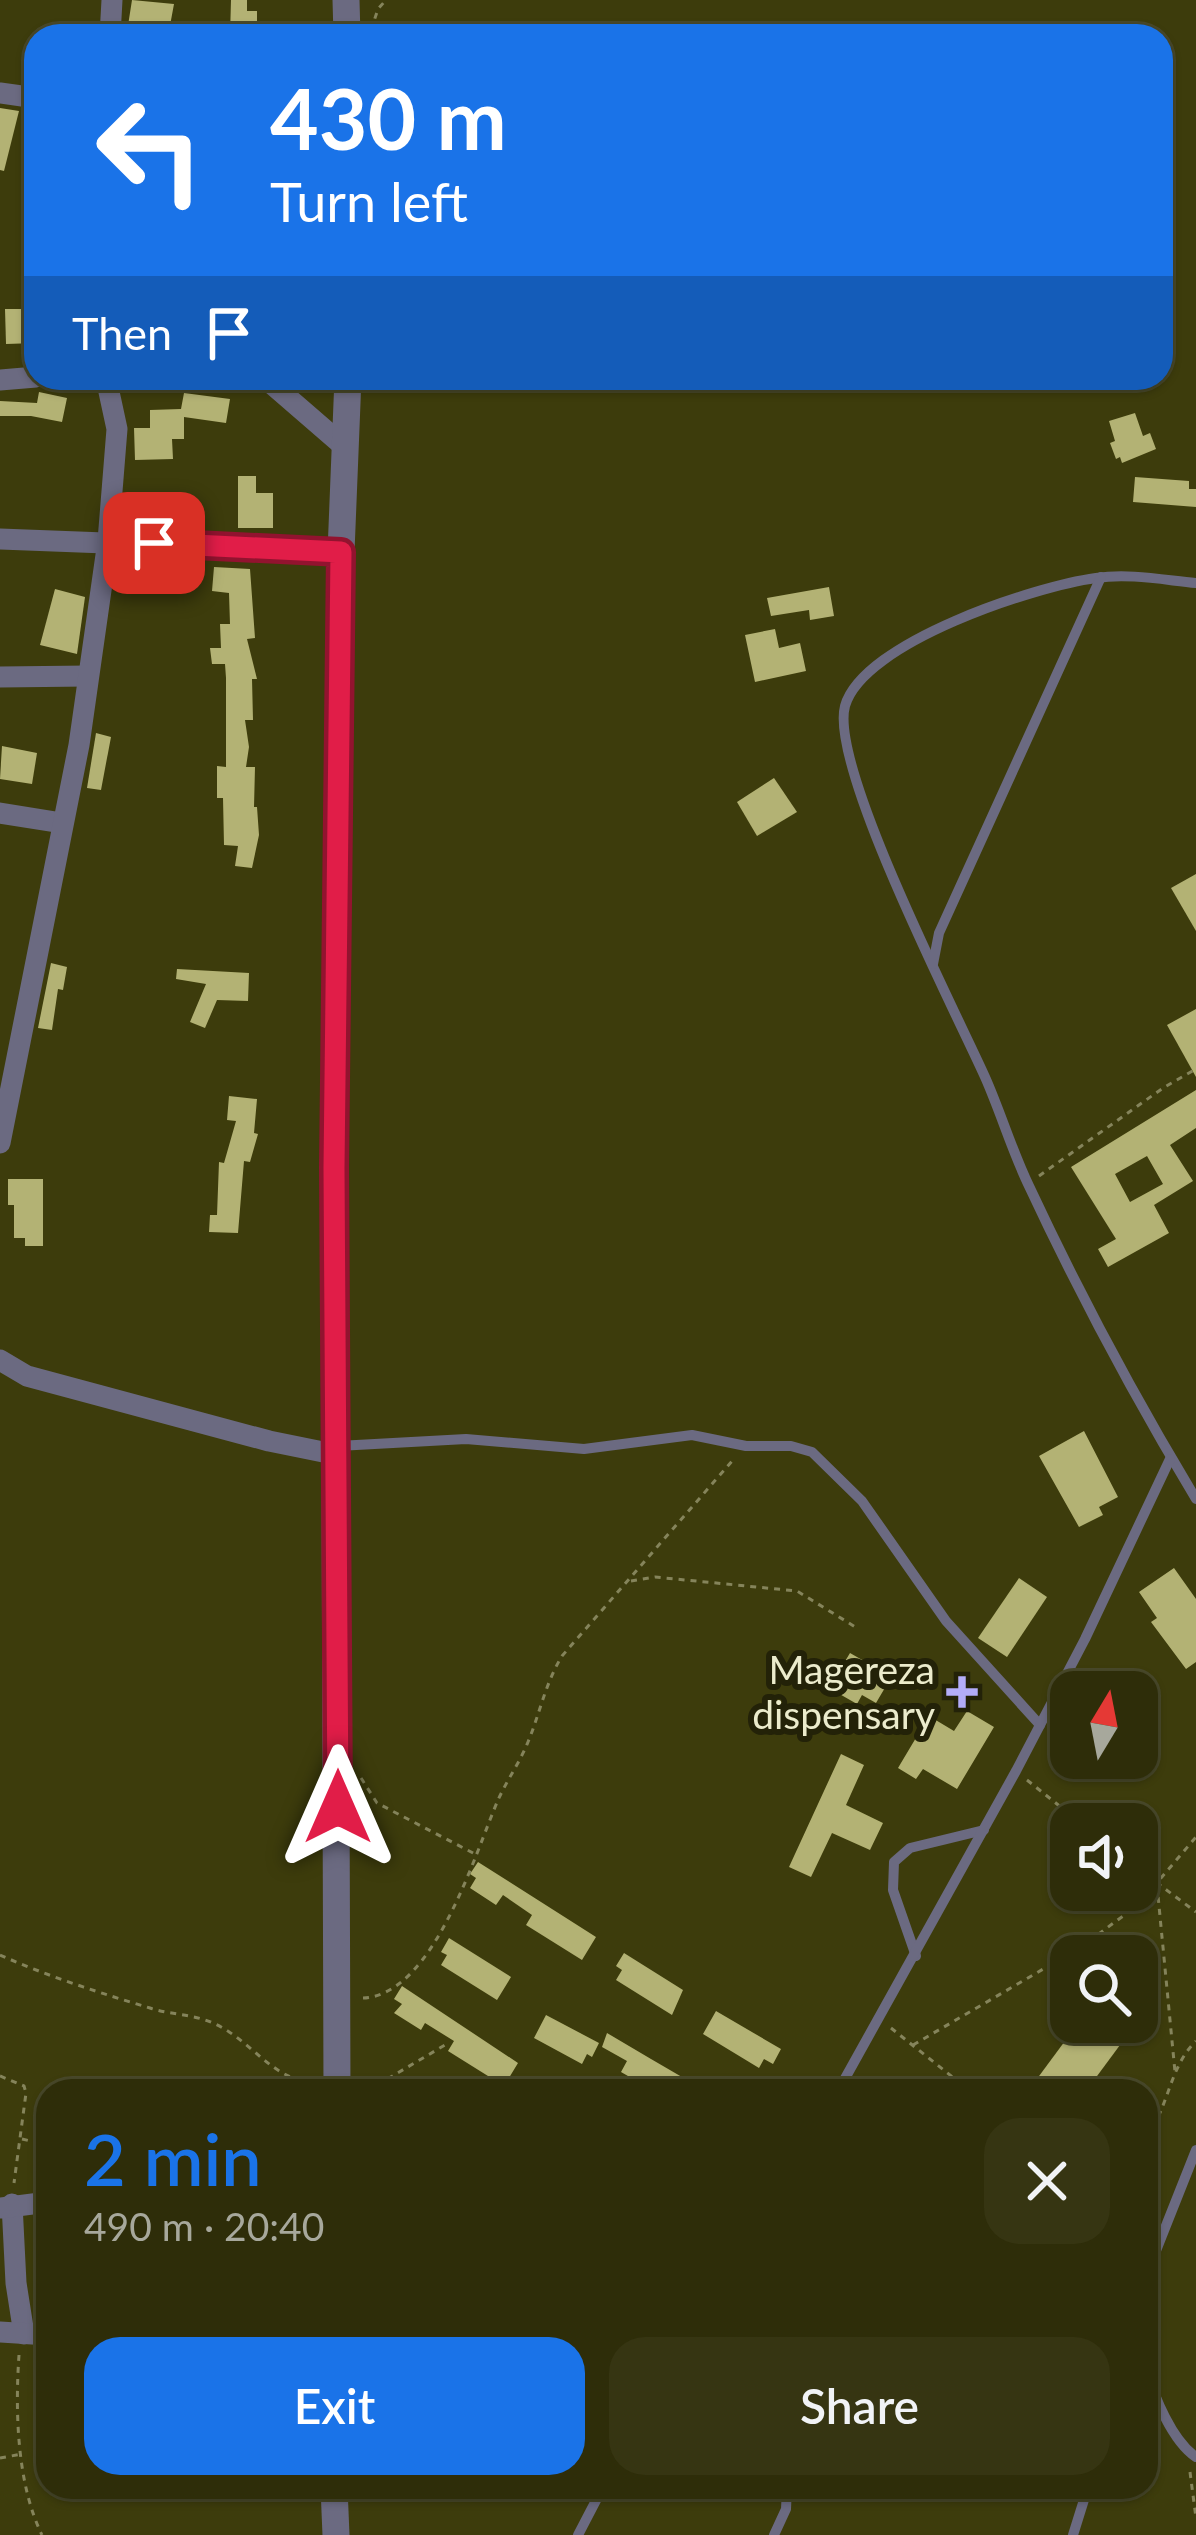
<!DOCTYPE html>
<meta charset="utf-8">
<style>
body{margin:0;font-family:Lato,sans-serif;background:#363512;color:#f1f3f6;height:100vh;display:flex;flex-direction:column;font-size:45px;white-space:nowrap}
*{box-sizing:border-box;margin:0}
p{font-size:39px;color:#a7a89c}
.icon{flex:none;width:66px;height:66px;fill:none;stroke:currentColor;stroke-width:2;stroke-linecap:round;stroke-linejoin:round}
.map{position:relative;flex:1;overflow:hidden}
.panel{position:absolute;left:36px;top:2079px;width:1122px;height:420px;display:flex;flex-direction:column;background:#2e2d09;border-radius:36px;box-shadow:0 3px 9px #0004,0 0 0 3px #49492a}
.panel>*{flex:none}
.top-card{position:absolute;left:24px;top:24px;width:1149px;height:366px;border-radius:36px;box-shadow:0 3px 9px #0004,0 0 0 3px #49492a;background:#1a73e8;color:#fff;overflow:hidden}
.needle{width:78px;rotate:10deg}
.tools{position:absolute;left:1050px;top:1671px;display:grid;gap:24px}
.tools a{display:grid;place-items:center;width:108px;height:108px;border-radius:24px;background:#2e2d09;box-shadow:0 3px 9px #0004,0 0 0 3px #49492a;font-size:60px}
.pin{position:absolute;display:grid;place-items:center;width:102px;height:102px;color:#fff;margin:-51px;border-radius:24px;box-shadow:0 6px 18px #0006}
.me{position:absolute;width:132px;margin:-66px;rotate:0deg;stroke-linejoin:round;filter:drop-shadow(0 0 9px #0008)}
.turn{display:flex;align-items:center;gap:42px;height:252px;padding:0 48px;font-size:54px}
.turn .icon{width:156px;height:156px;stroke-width:2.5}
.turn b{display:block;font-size:84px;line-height:102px}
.then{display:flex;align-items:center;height:114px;padding:0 48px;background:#0003;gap:24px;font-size:45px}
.round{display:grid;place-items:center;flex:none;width:126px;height:126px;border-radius:36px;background:#363512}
.headline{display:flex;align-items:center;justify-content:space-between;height:204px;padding:0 48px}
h1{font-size:72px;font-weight:600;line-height:90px;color:#1a73e8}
.action{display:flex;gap:24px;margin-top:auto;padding:24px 48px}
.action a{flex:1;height:138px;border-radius:36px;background:#1a73e8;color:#fff;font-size:48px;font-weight:600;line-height:138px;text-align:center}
.action a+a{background:#363512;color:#f1f3f6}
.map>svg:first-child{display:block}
.building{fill:#b3b274;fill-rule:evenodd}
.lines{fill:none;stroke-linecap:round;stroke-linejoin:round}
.path{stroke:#85845b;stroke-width:3;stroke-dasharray:6 6;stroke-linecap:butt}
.service{stroke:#6b6a81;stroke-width:10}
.minor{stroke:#6b6a81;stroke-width:21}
.tertiary{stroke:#6b6a81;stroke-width:27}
.route-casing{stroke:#92132f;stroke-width:30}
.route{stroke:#e11d48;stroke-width:21}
.poi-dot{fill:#b3adf9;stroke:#232208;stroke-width:4.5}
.labels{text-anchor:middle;stroke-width:12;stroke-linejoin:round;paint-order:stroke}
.poi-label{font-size:39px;fill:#ebebcc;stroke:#232208;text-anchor:end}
</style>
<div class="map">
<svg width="1196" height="2535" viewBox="0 0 1196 2535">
<rect width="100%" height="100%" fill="#3d3c0c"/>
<g class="building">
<path d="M132,0L174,4L169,31L143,26V33L127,32Z"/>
<path d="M231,0H247V11H257V36H230Z"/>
<path d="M0,108L19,111L4,171L0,170Z"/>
<path d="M5,309H36V343L6,344Z"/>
<path d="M39,392L67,398L62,422L31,416H0V401L37,403Z"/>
<path d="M184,393L230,399L226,423L184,417V439H172L173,459L135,460L134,428H150V410L181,409Z"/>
<path d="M1135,413L1143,436L1150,433L1156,449L1122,463L1120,457L1116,459L1110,443L1115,441L1109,421Z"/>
<path d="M238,476H256V493H273V528H238Z"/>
<path d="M1135,477L1189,481V489H1196V507L1133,502Z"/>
<path d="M214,567L250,569L255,638L247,639L257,679H252L253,720H245L249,747L246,767H255L254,807H257L259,835L252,868L235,866L238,846L224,845L223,798H217V766L226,767V678L225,664H212L210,648H221L220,624H230L229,593L212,591Z"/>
<path d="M829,587L834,616L810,620L809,610L771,616L767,598Z"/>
<path d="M55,589L85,597L77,654L40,645Z"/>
<path d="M775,629L779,648L800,643L806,671L755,682L745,635Z"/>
<path d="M96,733L111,737L101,790L87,788Z"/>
<path d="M2,746L37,753L32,784L0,779Z"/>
<path d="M774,778L797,812L757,836L737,802Z"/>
<path d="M1196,874V931L1171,888Z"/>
<path d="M51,963L67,967L63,990L58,989L52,1030L38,1028Z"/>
<path d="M177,969L249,973L248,1001L217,1000L205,1028L190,1022L206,984L176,979Z"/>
<path d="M1196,1009V1077L1167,1025Z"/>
<path d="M1196,1090V1128L1170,1145L1193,1181L1154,1205L1169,1233L1108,1267L1098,1249L1116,1239L1071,1167ZM1147,1156L1163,1184L1130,1202L1115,1174Z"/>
<path d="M229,1096L257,1099L254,1133L258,1134L250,1162L244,1161L238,1233L209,1232L210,1215H217L219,1162L224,1163L236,1121L227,1120Z"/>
<path d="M8,1179H43V1246H25V1238H14V1205H8Z"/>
<path d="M1084,1431L1118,1497L1099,1507L1103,1515L1079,1527L1039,1456Z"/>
<path d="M1174,1568L1196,1599V1662L1186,1669L1151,1622L1157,1618L1139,1592Z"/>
<path d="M1019,1578L1047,1597L1007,1657L978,1638Z"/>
<path d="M850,1653L878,1669L872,1678L886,1686L876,1703L862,1695L857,1704L829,1688Z"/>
<path d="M967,1711L994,1727L957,1789L923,1769L916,1779L898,1768L929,1716L954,1731Z"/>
<path d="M841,1754L864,1765L846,1805L883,1823L870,1850L832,1833L811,1877L789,1867Z"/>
<path d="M478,1862L596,1937L582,1960L526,1925L532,1915L503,1895L496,1905L470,1888L476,1878L470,1874Z"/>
<path d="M449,1938L511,1977L497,2000L441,1965L447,1955L441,1952Z"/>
<path d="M624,1953L683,1990L672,2015L616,1980L622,1970L616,1966Z"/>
<path d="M402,1986L518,2063L504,2086L448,2051L454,2041L425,2023L421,2030L394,2013L402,2004L394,1999Z"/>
<path d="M716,2011L781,2049L773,2064L764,2059L759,2068L703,2034Z"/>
<path d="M546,2015L599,2043L592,2057L587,2054L582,2064L534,2038Z"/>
<path d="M1079,2022H1137L1086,2091H1028Z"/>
<path d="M607,2033L651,2059L706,2091H654L621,2072L627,2061L602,2047Z"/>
</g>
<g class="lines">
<g class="path">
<path d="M371,30L378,9L386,0"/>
<path d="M1039,1176L1163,1088L1196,1069"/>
<path d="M631,1581L655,1577L797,1591L857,1628"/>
<path d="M361,1778L377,1803L475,1854"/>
<path d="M1027,1780L1082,1824"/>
<path d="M1137,1868L1196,1912"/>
<path d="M1157,1885L1175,2072"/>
<path d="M0,1955C47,1976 100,1993 150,2008C171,2015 193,2014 213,2023C252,2040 275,2084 315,2081"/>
<path d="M363,1998C434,1995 475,1853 498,1800C507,1780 520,1762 528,1742C540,1713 545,1684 562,1656L733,1460"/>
<path d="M891,2028L970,2091"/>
<path d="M913,2045L1081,1947L1138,1905L1196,1837"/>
<path d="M0,2076L24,2086L26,2093L14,2183"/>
<path d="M367,2091L445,2045"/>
<path d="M1146,2137C1169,2108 1169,2067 1196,2041"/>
<path d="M22,2139L48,2145"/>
<path d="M19,2355C15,2412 17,2484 42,2535"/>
<path d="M0,2458L22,2454"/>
<path d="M1190,2472L1196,2518"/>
<path d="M802,2496L814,2487"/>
</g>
<g class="service">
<path d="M1196,583C1164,580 1129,573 1096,578C1036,586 863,642 845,706C829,766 955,1010 985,1077C1001,1113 1012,1151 1029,1186C1079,1293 1135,1398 1196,1499"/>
<path d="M933,964L939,933L1101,577"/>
<path d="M338,1446L466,1439L584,1449L692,1435L746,1446H791L812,1452L862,1501L946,1621L1040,1725"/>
<path d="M916,1956L893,1890L894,1862L910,1848L984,1830"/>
<path d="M838,2091L1016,1771L1085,1639L1170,1459"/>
<path d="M1146,2276L1196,2150"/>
<path d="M1146,2369C1154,2396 1172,2441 1196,2457"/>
<path d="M578,2535L603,2487"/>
<path d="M774,2535L786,2509L787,2487"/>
<path d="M1073,2535L1088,2487"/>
</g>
<g class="minor">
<path d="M110,36L112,0"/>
<path d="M0,93L36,98"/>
<path d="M265,378L347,449"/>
<path d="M0,380L36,377"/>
<path d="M0,539L341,552"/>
<path d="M0,677L88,676"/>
<path d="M0,813L62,823"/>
<path d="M0,1143L79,745L108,541L117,429L106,378"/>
<path d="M0,1360L27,1376L269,1441L338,1455"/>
<path d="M12,2204L16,2283L24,2334"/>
<path d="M1,2208L48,2202"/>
<path d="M0,2332L48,2335"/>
</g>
<g class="tertiary">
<path d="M346,0L347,36"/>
<path d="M337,2091L334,1168L341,552L348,378"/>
<path d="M334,2487L336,2535"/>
</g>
</g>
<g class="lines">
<g class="route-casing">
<path id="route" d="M154,543L341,552L334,1168L338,1807"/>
</g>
<use href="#route" class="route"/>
</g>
<path class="poi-dot" d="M956 1674h12v12h12v12h-12v12h-12v-12h-12v-12h12z"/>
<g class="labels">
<g class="poi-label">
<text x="935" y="1684">Magereza<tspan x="935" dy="45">dispensary</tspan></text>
</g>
</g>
</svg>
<div class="tools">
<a><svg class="needle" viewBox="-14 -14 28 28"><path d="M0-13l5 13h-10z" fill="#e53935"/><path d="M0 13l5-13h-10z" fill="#a7a89c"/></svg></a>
<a><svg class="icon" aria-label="sound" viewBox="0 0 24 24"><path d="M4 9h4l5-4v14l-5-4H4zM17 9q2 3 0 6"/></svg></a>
<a><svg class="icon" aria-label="search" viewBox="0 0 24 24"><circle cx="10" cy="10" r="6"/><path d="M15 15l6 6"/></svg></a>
</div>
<div class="pin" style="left:154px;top:543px;background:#d93025"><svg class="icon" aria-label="arrive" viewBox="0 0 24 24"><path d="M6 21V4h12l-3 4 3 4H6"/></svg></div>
<svg class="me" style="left:338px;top:1807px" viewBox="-20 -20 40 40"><path d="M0-17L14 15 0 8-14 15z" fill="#e11d48" stroke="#fff" stroke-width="4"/></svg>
<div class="top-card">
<div class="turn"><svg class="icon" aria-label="left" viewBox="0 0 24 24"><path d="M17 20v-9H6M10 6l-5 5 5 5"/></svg><div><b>430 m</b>Turn left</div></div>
<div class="then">Then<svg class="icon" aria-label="arrive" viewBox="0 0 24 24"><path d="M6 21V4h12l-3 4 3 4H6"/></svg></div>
</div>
<section class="panel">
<div class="headline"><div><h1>2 min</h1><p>490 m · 20:40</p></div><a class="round"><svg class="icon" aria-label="close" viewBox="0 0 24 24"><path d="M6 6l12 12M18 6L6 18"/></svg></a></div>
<div class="action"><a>Exit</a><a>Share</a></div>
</section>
</div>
